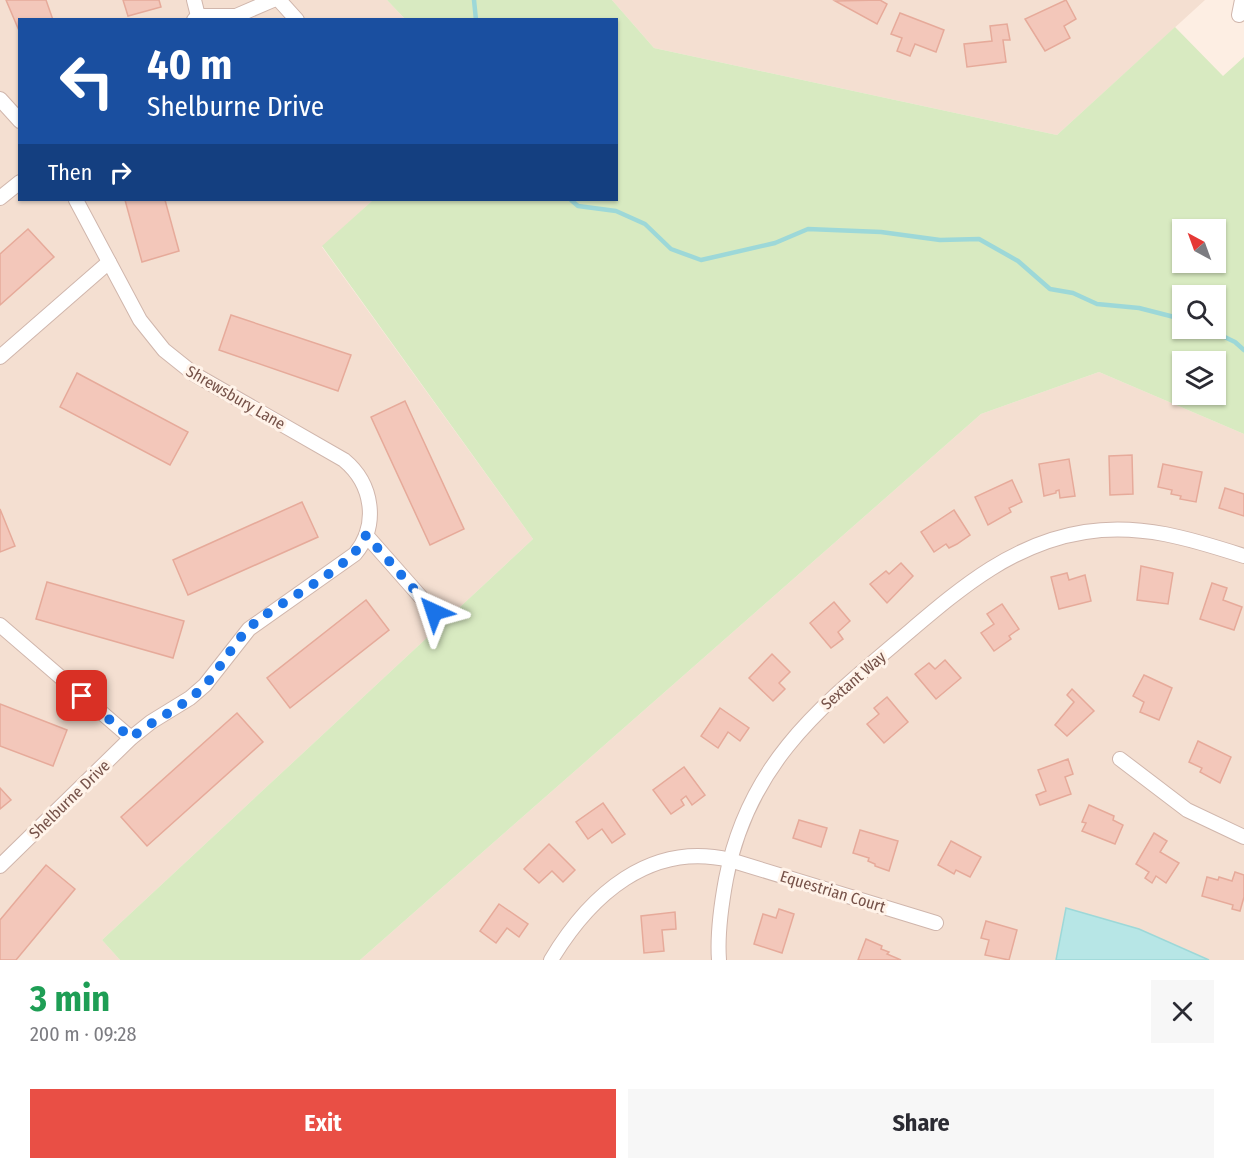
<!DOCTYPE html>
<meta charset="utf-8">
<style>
body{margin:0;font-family:"Fira Sans Condensed",sans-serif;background:#f7f7f7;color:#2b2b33;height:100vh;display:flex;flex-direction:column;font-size:22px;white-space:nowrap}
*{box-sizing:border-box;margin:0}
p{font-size:20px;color:#7c7c81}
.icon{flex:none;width:33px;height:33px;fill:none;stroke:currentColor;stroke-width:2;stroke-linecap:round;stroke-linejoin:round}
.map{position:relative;height:960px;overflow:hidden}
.sheet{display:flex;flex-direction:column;background:#fff;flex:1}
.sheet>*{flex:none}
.banner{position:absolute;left:18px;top:18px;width:600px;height:183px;border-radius:0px;box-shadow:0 2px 4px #0004;background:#1a4fa0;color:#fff;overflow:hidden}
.needle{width:39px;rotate:319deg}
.tools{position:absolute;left:1172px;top:219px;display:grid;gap:12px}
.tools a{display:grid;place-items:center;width:54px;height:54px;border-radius:0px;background:#fff;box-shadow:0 2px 4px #0004;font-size:30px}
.pin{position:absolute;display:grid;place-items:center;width:51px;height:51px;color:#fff;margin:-26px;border-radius:12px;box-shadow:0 3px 9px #0006}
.me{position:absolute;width:66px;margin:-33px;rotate:318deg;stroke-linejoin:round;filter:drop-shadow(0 0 4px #0008)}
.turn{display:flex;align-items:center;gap:21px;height:126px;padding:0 30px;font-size:27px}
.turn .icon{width:78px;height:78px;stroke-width:2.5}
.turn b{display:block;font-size:42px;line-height:51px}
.then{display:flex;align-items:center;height:57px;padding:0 30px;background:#0003;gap:12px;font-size:22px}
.round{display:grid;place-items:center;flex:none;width:63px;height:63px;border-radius:0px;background:#f7f7f7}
.headline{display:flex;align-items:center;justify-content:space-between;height:102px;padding:0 30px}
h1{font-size:36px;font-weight:700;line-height:45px;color:#1e9e55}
.cta{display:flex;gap:12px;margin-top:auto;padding:12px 30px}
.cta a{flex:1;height:69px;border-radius:0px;background:#e94f45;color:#fff;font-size:24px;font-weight:700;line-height:69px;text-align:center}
.cta a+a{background:#f7f7f7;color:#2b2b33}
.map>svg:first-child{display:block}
.residential{fill:#f4dfd1}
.green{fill:#d8eac1;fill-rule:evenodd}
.water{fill:#b7e6e6;stroke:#9dd8d8;stroke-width:1.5}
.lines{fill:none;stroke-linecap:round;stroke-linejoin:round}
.stream{stroke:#9dd8d8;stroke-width:4.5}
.building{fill:#f3c7ba;stroke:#e6aa9a;stroke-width:1.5}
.street-casing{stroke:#d0b6ac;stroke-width:16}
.street{stroke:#fff;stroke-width:14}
.route{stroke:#1a73e8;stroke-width:10;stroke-dasharray:0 18}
.labels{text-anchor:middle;stroke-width:6;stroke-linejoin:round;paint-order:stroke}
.street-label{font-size:16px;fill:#755148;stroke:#fff3e9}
</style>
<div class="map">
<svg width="1244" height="960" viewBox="0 0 1244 960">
<rect width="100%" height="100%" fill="#fdeee3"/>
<g class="residential">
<path d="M0,0H387L405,19L20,20V200H373L322,247L533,539L102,940L120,960H0Z"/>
<path d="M612,0H1205L1057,135L654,48Z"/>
<path d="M1099,372L1244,434V960H360L981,414Z"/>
</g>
<path class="green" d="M387,0H612L654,48L1057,135L1175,27L1223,76L1244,57V434L1099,372L981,414L360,960H120L102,940L533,539L322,246L373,200H616V20L405,19ZM1182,230H1215V262H1182ZM1182,296H1215V328H1182ZM1182,362H1215V394H1182Z"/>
<path class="water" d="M1066,908L1139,929L1209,960H1056Z"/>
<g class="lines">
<g class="stream">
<path d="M474,0L476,20"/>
<path d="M571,200L578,206L616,211L645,224L671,249L701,260L775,243L808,229L881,232L940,240L979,239L1018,261L1050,289L1073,293L1097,304L1139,308L1182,319"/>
<path d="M1206,328L1235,342L1244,350"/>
</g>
</g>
<g class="building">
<path d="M6,0H46L53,20H20V33Z"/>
<path d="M123,0H159L161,7L128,16Z"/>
<path d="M880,0L887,4L877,24L835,1Z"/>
<path d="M1066,0L1076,19L1064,26L1070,38L1045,51L1025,19Z"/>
<path d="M900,13L944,30L936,52L915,44L910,56L897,51L902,38L891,34Z"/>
<path d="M1007,24L1010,40H1003L1006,62L967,67L964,44L992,41L990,26Z"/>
<path d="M125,200H165L179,251L142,262Z"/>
<path d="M28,229L54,257L0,305V254Z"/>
<path d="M231,315L351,355L338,391L219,350Z"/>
<path d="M77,373L188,432L170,465L60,407Z"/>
<path d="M405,401L464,529L430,545L371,417Z"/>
<path d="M1132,455L1133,494L1110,495L1109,456Z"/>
<path d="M1069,459L1075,496L1060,498L1059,490L1056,491V493L1044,496L1039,464Z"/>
<path d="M1163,464L1202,472L1196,502L1180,499L1181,496L1171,494L1172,490L1158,487Z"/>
<path d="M1012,480L1022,502L1009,508L1011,512L988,525L975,497Z"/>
<path d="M1225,488L1244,494V516L1219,508Z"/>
<path d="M302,502L318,537L188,595L173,560Z"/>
<path d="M0,509L15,546L0,552Z"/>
<path d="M954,510L970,535L957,544L949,548L946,544L934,552L921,532Z"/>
<path d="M901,563L913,576L887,603L870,584L886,571L889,574Z"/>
<path d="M1141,566L1173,573L1168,604L1137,600Z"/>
<path d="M1067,573L1069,580L1085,575L1091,601L1059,609L1051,577Z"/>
<path d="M47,582L184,621L173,658L36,619Z"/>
<path d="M1212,583L1227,588L1223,600L1242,607L1234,630L1200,619Z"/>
<path d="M366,600L389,630L290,708L267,678Z"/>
<path d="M834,602L850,621L838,632L843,639L831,648L810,623Z"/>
<path d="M1002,604L1019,629L1009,636L1011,639L994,651L981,633L994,624L987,614Z"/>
<path d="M772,654L790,672L779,683L785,689L773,701L749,678Z"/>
<path d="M945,660L961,678L936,699L915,674L929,663L935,669Z"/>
<path d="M1144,675L1172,688L1159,720L1140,712L1144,702L1133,696Z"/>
<path d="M1072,689L1094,711L1067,736L1055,725L1074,702L1067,695Z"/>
<path d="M887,697L908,722L884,743L867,724L879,714L874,708Z"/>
<path d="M0,704L67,730L53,766L0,746Z"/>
<path d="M720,708L749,728L740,741L728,732L718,748L701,736Z"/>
<path d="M237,713L263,742L147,846L121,817Z"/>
<path d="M1198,741L1231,757L1220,783L1200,772L1202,768L1189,762Z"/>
<path d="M1068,759L1073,774L1065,777L1071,794L1040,805L1036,795L1046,791L1038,770Z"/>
<path d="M684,767L705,795L692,805L686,796L681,800L684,805L671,814L653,790Z"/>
<path d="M0,788L11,800L0,809Z"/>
<path d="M603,803L625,834L612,843L602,829L588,839L576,822Z"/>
<path d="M1089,805L1114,816L1113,820L1123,825L1115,844L1082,831L1086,823L1082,822Z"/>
<path d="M799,820L827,828L821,847L793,838Z"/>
<path d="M860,830L898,841L889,871L875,866V864L868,861L869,858L853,853Z"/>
<path d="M1154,833L1167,841L1160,852L1179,863L1166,883L1156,876L1152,883L1145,878L1149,872L1136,864Z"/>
<path d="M951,841L981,857L970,877L956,870L954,874L938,865Z"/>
<path d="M549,844L575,870L563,882L552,871L539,883L524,869Z"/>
<path d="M46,865L75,889L16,960H0V920Z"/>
<path d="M1235,872L1244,875V897L1240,911L1232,909L1233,905L1202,896L1207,877L1218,880L1219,877L1232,881Z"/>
<path d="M499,904L528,924L519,937L507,928L496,943L480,931Z"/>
<path d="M779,909L794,914L782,953L754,944L763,914L776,918Z"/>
<path d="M675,912L676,929L662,930L664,951L644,953L641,916Z"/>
<path d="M986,921L1017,930L1009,960L985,955L989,940L981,938Z"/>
<path d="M866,939L882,946L881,949L889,952L887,954L901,960H858Z"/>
</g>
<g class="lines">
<g class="street-casing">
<g id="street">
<path d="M194,0L198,16"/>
<path d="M279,0L297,20"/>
<path d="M1239,15L1242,0"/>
<path d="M194,20L198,16H236L273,0"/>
<path d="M0,99L20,121"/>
<path d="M0,198L20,182"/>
<path d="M0,357L109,262"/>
<path d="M366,535L434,612"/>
<path d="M0,625L131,738"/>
<path d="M1120,759L1187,810L1244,837"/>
<path d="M0,866L131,738L151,722L190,698L205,685L249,629L355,554C379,525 373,484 344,460L194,374L164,350L140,320L76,200"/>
<path d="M551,960C590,895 650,841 730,860L936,923"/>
<path d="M719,960C717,933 721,906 726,879C749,760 824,704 910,631C963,586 1014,543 1085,532C1141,523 1191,539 1244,556"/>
</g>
</g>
<use href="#street" class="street"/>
</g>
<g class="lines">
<path class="route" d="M82,696L131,738C154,719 186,706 206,684C221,667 232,646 248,629C276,601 353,570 366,535L434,612"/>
</g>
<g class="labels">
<g class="street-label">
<text transform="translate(236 397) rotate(30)" y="6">Shrewsbury Lane</text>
<text transform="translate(853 680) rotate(-41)" y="6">Sextant Way</text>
<text transform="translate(69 799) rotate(-44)" y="6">Shelburne Drive</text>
<text transform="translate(833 891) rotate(17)" y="6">Equestrian Court</text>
</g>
</g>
</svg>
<div class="tools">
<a><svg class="needle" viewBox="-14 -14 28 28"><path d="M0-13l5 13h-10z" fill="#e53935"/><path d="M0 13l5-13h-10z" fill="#7c7c81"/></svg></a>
<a><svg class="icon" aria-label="search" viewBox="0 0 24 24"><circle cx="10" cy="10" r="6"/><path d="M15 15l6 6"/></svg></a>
<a><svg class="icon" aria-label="layers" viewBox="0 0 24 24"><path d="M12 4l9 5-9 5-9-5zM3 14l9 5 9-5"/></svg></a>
</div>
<div class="pin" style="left:82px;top:696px;background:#d93025"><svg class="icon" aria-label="arrive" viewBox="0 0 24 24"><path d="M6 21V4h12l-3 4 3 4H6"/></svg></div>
<svg class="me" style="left:434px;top:612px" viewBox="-20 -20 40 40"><path d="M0-17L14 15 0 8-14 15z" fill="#1a73e8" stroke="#fff" stroke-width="4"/></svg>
<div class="banner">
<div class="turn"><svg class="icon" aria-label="left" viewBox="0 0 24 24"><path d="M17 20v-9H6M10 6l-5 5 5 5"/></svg><div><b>40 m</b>Shelburne Drive</div></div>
<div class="then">Then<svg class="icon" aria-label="right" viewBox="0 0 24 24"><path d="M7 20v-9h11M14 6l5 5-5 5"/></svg></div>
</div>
</div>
<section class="sheet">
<div class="headline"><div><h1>3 min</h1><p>200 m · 09:28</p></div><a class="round"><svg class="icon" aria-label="close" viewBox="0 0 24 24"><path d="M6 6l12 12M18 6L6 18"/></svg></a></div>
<div class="cta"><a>Exit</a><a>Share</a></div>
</section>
